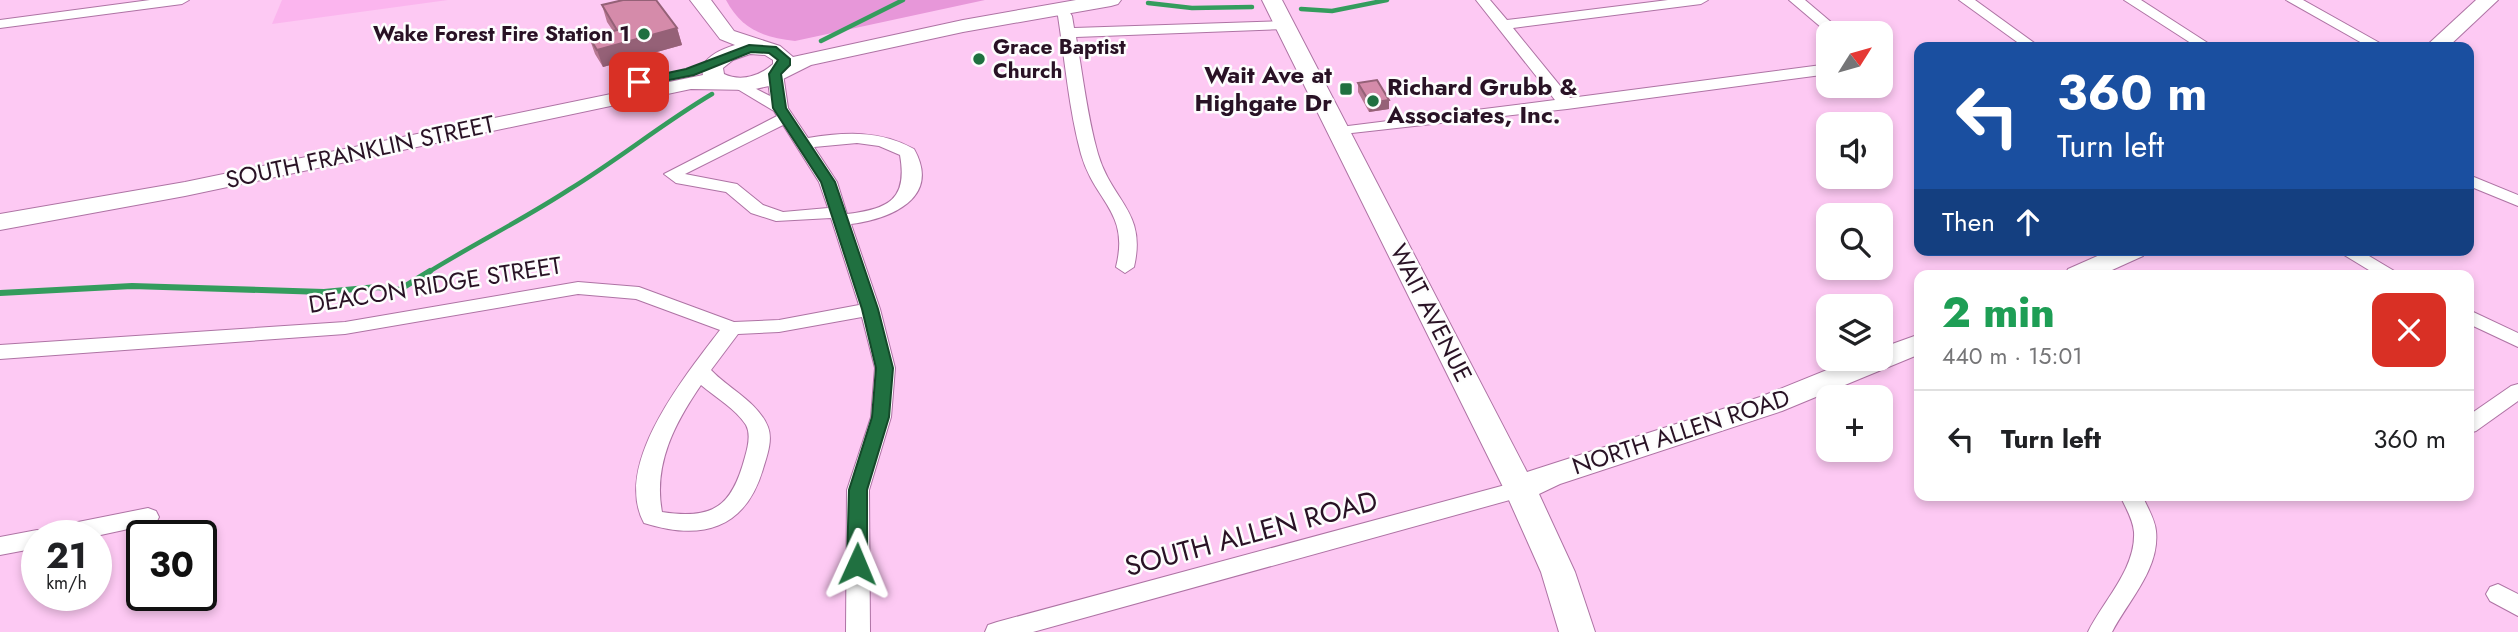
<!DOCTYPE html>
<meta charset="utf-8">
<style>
body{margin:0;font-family:Jost,sans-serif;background:#f2f2f2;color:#202124;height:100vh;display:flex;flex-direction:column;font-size:26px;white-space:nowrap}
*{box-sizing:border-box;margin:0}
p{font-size:23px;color:#757577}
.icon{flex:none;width:38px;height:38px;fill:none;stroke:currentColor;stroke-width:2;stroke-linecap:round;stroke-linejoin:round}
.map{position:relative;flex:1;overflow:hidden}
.sheet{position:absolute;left:1914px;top:270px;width:560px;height:231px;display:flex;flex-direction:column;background:#fff;border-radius:14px;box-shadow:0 4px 10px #0003}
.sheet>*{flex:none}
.top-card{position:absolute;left:1914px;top:42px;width:560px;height:214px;border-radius:14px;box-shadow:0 4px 10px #0003;background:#1a4fa0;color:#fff;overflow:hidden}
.needle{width:46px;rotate:53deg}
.buttons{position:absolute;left:1816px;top:21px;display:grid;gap:14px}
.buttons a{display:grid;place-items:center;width:77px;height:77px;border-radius:14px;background:#fff;box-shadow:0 4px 10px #0003;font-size:35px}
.speed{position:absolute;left:21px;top:520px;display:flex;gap:14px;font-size:35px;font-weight:700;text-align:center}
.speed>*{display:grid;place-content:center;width:91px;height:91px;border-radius:50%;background:#fff;box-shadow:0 4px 10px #0003;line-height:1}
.speed small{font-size:18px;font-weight:400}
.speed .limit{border:4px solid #111;border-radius:10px;background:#fff;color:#111}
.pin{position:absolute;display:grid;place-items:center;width:60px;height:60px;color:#fff;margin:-30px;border-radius:14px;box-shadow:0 4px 10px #0006}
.me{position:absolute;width:77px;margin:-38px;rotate:1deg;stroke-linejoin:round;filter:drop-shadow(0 0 5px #0008)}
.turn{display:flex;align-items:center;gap:24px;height:147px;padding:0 28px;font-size:32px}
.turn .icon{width:91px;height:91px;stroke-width:2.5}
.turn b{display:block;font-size:49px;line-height:60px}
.then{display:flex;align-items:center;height:66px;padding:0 28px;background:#0003;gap:14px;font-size:26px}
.round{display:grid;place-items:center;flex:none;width:74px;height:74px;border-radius:14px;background:#f2f2f2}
.summary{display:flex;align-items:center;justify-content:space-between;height:119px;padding:0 28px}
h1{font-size:42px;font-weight:800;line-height:52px;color:#1e9e55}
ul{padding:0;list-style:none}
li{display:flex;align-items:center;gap:21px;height:98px;padding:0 28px;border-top:2px solid #e0e0e0}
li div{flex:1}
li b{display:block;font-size:26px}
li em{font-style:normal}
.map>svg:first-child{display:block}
.built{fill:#fbb5ee}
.green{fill:#e797d9}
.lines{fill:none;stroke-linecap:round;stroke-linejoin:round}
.stream-far1{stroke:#349c5d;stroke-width:4.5}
.stream{stroke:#349c5d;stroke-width:6}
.street-casing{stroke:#ae73a4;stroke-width:2}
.secondary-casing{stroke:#ae73a4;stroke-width:2}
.street{fill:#fff;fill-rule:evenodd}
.secondary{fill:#fff;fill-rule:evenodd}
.wall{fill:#b77892}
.shaded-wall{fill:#956177}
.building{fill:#d58baa;stroke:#956177;stroke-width:2}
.route{fill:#207040;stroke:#15492a;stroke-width:2}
.poi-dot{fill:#207040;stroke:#fdfdfd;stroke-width:2.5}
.labels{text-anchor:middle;stroke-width:5;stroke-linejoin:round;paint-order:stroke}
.far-poi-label{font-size:21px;font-weight:bold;fill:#291225;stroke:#fdfdfd;text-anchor:end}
.poi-label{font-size:24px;font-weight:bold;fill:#291225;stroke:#fdfdfd;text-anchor:end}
.street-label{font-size:24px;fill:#291225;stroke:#fdfdfd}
.near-street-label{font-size:28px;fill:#291225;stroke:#fdfdfd}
</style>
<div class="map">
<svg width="2518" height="632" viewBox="0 0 2518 632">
<rect width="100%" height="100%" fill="#fdc9f3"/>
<path class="built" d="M282,0H448L272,24Z"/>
<path class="green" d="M726,0H985L795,41C763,37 742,30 726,0Z"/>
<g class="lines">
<g class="stream-far1">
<path d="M1148,3L1192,8L1252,7"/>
<path d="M1301,9L1332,11L1387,0"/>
<path d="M821,41L903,0"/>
<path d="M427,273C474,244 524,219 570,189C619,159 663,123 712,94"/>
</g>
<path class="stream" d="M0,293L132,286L324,292L377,287L399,290L430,271"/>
<g class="street-casing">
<g id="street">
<path d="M150,0H189L182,4L0,28V20Z"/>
<path d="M1476,0H1490L1507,20L1668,0H1708L1701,4L1513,28L1570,98L1829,64V74L1567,109L1334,135L1332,132L1340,127L1555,100Z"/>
<path d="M1789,0H1805L1844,33L1829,34Z"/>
<path d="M1959,0H1975L2040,47H2024Z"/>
<path d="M2124,0H2141L2214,47H2197Z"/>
<path d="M2286,0H2303L2387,47H2369Z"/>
<path d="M1060,4L1065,5L1072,16L1074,28L1285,21L1292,25L1285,29L1076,37C1083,75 1087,116 1098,154C1112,202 1147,211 1134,267L1125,273L1116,267C1130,211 1095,203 1081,154C1069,110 1065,61 1058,16L1053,8Z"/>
<path d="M775,69L783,74L788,108L808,138C845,132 880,130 914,149C942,199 889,219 851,224L880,309L895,368L891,417L869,490L870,632H846L847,490L871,417L875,368L862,317L779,332L738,334L711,370C729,389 758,402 768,427C773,440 767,456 763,469C745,530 701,541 644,523C612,464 686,375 720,330L636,299L578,294L345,334L0,359V345L345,322L578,282L639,287L734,322L779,320L859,305L831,218L776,221L751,213L726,192L676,183L664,174L777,116L774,111L729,84L737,79L770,96L767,74ZM783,125L819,182L828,208L783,212L763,205L737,184L685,174ZM857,143L879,146L900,155C908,200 888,209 847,214L837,182L814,147ZM701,385C715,397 736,409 746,425C751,434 748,447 745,457C732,506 714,520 662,512C653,464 675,423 701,385Z"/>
<path d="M2469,175L2518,195V206L2469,186Z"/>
<path d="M2336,250H2359L2401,275H2377Z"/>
<path d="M2469,310L2518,333V347L2469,324Z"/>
<path d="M2518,384V401L2476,431L2469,433V415L2511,386Z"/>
<path d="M1520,481L1528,483L1531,489L1528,495L1033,632H985L988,625L997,622Z"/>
<path d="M2120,495H2142C2147,507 2155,519 2156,531C2160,569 2128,601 2112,632H2088C2103,601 2136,569 2134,532C2133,519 2125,507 2120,495Z"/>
<path d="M148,508L156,511L159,517L156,523L96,536H37V548L0,555V537L37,530L44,532L53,527Z"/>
<path d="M2498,584L2518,594V616L2490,601L2486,594L2490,587Z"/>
</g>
</g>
<g class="secondary-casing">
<g id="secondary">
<path d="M690,0H711L734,31L780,46L793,57L963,20L1076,0H1121L1118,4L1111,6L963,32L811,65L769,86L751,90L691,89L185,196L0,230V214L185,182L703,75L701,67C710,54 720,50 735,45L720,39ZM750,54L765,55L773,60V64C760,76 741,82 724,74L723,68L733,60Z"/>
<path d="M1262,0H1282L1527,472L1760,397L1854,359H1881V348L1920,334V354L1782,411L1560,484L1539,494L1575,572L1595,632H1559L1541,572L1504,489Z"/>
<path d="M2476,0H2498L2448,47H2425Z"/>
<path d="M2111,250H2147L2143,256L2101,275H2065L2068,269Z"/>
</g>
</g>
<use href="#street" class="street"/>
<use href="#secondary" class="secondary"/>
</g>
<g class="wall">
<path d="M602,5L677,28L682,45L603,67L595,54L589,37L613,31L607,22Z"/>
<path d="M1358,83L1389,109L1369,112L1358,92Z"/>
</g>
<g class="shaded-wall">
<path d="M677,28L682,45L603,67L597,50Z"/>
<path d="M1389,100V109L1369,112L1370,103Z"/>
</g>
<g class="building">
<path d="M623,0H656L677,28L597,50L589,37L617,30L602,5Z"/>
<path d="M1377,80L1389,100L1370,103L1358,83Z"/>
</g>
<path class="route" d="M749,45L776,47L790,59V65L781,74L786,108L835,182L878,309L893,368L889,417L867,490V564L864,569L857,571L850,569L847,564L849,490L872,417L876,368L862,309L821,182L773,108L769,74L778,60L769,53L751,52L694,75L639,86L633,82L635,80L686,69Z"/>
<g class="poi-dot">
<circle cx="644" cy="34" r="7"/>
<circle cx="979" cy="59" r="7"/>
<rect x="1339" y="82" width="14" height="14" rx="3.5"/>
<circle cx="1373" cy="101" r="7"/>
</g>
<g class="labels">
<g class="far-poi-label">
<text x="630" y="41">Wake Forest Fire Station 1</text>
<text x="993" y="54" text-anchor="start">Grace Baptist<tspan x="993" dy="24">Church</tspan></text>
</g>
<g class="poi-label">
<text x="1332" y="83">Wait Ave at<tspan x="1332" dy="28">Highgate Dr</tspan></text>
<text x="1387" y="95" text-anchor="start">Richard Grubb &amp;<tspan x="1387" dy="28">Associates, Inc.</tspan></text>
</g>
<g class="street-label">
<text transform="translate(360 152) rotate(-12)" y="8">SOUTH FRANKLIN STREET</text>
<text transform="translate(435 285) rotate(-9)" y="8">DEACON RIDGE STREET</text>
<text transform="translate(1431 313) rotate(63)" y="8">WAIT AVENUE</text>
<text transform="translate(1681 432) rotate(-18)" y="8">NORTH ALLEN ROAD</text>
</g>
<g class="near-street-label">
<text transform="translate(1251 533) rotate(-15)" y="10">SOUTH ALLEN ROAD</text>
</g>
</g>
</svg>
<div class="buttons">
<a><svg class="needle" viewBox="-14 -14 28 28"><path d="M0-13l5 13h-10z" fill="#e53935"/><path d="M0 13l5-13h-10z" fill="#757577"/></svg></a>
<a><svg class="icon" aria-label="sound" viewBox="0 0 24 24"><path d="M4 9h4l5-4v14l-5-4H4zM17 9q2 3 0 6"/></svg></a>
<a><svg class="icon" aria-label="search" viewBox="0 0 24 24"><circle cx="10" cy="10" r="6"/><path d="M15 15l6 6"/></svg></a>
<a><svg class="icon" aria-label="layers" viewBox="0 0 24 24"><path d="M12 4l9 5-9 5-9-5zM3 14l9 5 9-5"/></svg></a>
<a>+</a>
</div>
<div class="speed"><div>21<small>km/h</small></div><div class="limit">30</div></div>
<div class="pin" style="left:639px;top:82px;background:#d93025"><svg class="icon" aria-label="arrive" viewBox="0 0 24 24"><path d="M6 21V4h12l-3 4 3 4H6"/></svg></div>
<svg class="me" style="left:857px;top:564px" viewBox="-20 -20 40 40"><path d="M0-17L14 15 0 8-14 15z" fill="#207040" stroke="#fff" stroke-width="4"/></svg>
<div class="top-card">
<div class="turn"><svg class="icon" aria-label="left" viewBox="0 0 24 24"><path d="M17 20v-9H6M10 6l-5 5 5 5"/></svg><div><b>360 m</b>Turn left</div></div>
<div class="then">Then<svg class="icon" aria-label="ahead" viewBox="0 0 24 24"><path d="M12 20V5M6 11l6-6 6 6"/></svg></div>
</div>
<section class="sheet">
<div class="summary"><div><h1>2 min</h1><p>440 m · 15:01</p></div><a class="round" style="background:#d93025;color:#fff"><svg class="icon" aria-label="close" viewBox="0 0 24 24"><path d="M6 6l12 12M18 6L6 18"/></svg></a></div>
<ul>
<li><svg class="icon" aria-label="left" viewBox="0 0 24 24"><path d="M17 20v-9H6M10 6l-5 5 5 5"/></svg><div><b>Turn left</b></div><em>360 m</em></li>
</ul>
</section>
</div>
